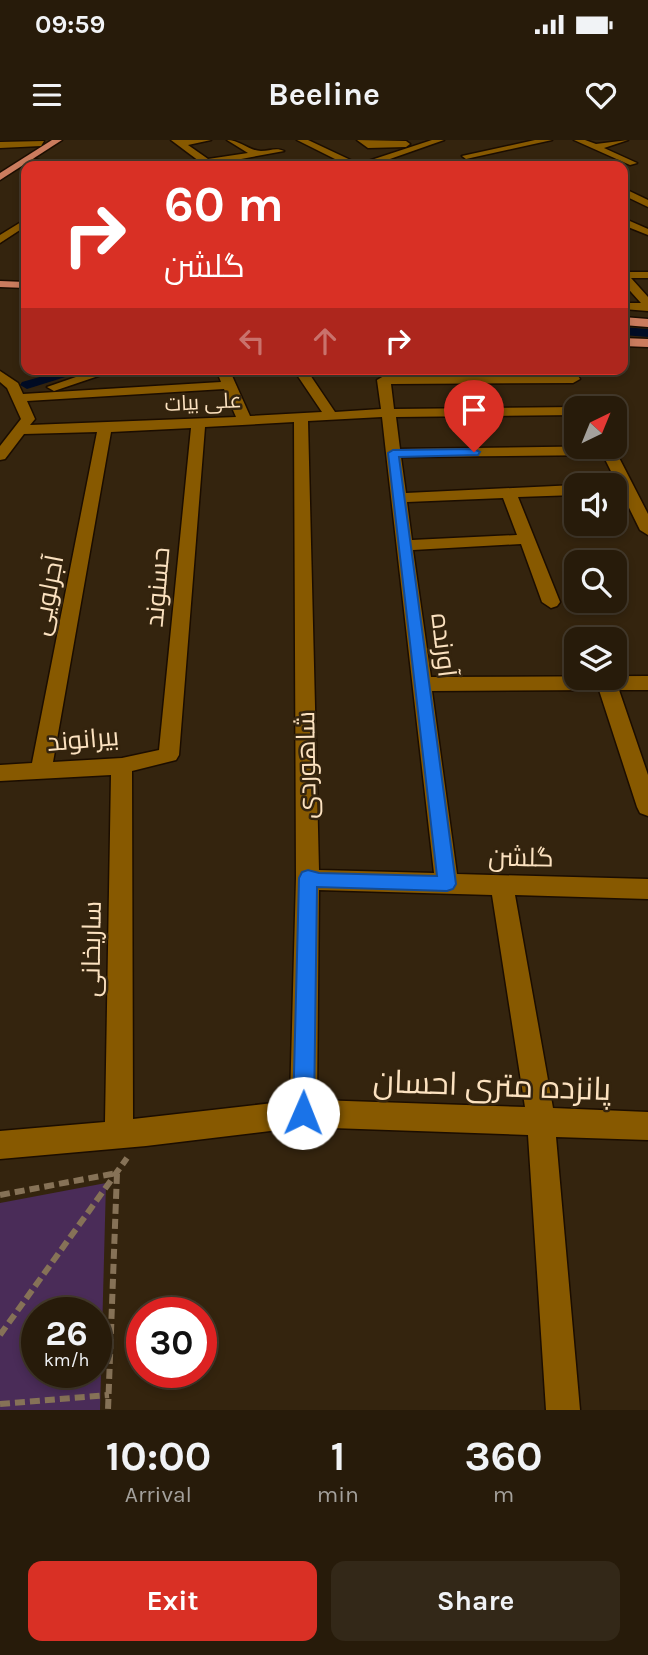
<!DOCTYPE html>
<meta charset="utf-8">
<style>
body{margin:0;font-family:Karla,Cairo,sans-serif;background:#332818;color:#f1f3f6;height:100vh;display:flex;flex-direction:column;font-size:26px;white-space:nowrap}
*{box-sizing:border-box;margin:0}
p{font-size:23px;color:#a4a19c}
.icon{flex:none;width:38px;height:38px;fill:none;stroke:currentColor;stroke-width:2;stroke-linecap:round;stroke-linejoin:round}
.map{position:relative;height:1270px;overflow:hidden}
.panel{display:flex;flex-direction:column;background:#271b0a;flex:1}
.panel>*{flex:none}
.banner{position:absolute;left:21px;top:21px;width:607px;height:214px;border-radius:14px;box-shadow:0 4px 10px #0003,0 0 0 2px #43392b;background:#d93025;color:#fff;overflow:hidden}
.needle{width:46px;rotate:43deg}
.controls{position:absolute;left:564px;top:256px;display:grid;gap:14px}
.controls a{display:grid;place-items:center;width:63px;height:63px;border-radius:14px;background:#271b0a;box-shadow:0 4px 10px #0003,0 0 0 2px #43392b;font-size:35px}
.speed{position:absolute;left:21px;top:1157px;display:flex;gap:14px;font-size:35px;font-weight:700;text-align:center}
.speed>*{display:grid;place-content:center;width:91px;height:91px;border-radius:50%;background:#271b0a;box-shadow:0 4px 10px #0003,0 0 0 2px #43392b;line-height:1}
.speed small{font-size:18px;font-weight:400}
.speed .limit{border:10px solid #d22;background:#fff;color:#111}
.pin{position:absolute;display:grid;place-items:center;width:60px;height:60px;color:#fff;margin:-72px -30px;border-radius:50% 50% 50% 0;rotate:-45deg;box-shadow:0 0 7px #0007}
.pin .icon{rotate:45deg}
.me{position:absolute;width:77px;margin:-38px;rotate:1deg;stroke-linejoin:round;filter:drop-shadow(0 0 5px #0008)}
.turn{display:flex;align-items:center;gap:24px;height:147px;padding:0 28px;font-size:32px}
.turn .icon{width:91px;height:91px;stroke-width:2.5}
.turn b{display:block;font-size:49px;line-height:60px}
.lanes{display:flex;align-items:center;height:66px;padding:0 28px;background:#0003;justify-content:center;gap:35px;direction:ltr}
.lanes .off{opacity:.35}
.eta{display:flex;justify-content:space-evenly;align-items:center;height:119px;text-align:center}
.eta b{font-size:42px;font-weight:700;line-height:49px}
.button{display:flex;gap:14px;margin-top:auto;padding:14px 28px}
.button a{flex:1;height:80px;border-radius:14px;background:#d93025;color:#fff;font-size:28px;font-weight:700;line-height:80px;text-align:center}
.button a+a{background:#332818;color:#f1f3f6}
.status{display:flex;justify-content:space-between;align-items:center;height:49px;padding:0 35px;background:#271b0a;direction:ltr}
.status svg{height:19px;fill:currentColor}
header{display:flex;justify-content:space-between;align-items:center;height:91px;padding:0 28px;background:#271b0a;font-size:32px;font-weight:700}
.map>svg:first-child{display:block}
.green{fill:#4a2c58;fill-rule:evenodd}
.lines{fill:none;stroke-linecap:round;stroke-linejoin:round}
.canal{fill:#000c25;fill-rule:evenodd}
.minor-casing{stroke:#1b0d00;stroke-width:3}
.major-casing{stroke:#1b0d00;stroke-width:3}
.path{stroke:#867257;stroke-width:6;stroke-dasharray:10 5;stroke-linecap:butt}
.minor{fill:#875900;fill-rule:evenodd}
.major{fill:#cb7c5e;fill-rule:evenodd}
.route{fill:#1a73e8;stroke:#114b97;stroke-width:2}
.labels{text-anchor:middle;stroke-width:5;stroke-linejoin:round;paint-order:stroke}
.far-street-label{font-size:21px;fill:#fce2c0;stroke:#34240e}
.street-label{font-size:26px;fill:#fce2c0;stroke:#34240e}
.near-street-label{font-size:32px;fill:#fce2c0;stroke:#34240e}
</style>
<div class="status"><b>09:59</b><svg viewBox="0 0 49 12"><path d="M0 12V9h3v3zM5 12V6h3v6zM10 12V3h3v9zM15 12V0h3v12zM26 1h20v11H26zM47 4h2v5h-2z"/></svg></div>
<header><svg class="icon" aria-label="menu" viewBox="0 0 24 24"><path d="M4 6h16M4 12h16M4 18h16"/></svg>Beeline<svg class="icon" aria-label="heart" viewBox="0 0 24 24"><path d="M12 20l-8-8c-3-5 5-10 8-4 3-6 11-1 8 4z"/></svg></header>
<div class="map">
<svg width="648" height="1270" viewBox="0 0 648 1270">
<rect width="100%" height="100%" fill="#34240e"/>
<path class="green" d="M106,1043L100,1270H0V1063ZM37,1172H96V1232H37Z"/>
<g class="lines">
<g class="canal">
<path d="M623,187L648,189V197L623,195Z"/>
<path d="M68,229H91L27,249L20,245L22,242Z"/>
</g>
<g class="minor-casing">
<g id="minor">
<path d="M171,0H211L188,5L208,19L248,13L227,0C240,0 249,11 261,11C270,11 276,7 284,11L214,24L216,26H178L199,21Z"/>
<path d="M297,0H308L359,24L432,0H444L370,26H349Z"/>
<path d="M357,0L406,1L410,4L406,7L368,8Z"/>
<path d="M535,0H552L466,19L462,16Z"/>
<path d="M574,0H585L596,4L628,0L604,8L637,23L630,25Z"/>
<path d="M44,1L41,6L0,8V2Z"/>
<path d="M27,17L53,24L54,26H41L24,22L23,20Z"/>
<path d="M623,48L648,60V67L623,55Z"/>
<path d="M623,78L648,89V95L623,85Z"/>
<path d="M26,79V86L0,103V95Z"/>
<path d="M623,132H648V138H631L648,157V171L623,169V163H641L623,143Z"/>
<path d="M99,229H119L54,251L47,247Z"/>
<path d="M216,229H229L250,276L322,272L293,229H306L335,272L381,269L377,240L384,236H578L580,239L573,243L391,244L394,269L576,267L580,268H576V275L396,277L400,309L613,306L648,374V395L640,390L603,315L401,317L406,353L576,345V355L518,357L560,462L557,466L551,468L542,462L521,404L413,410L431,537L648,536V550H619L648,635V676L640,673L637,667L599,550L432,551L457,734L648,739V759L515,755L553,968L648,972V1000L556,997L580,1270H546L528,995L303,987L146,1006L0,1019V991L105,982L111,635L0,641V625L32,623L97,292L24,294L5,319L0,320V306L21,279L7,248L0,242V231L18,243L23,254L221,242ZM224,249L236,277L30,285L35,279L27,261ZM382,277L386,313L434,733L319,730L308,281ZM294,282L296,738L290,961L133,979L132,631L176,620L179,615L205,287ZM191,288L159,610L122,618L53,622L111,292ZM503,358L517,395L412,400L407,362ZM319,750L492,755L525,967L317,960Z"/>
</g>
</g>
<g class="major-casing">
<g id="major">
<path d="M52,0H62L0,40V33Z"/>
<path d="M0,141L26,142V148L0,147Z"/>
<path d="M623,177L648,179V187L623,185Z"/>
<path d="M623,198L648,199V207L623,206Z"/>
</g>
</g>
<g class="path">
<path d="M0,1055L117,1033L108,1270"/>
<path d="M0,1195L127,1018"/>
<path d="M0,1264L109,1255"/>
</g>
<use href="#minor" class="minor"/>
<use href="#major" class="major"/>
</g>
<path class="route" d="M474,309L480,312L478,315L399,317L456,744L453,749L447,751L317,747L314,973L311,981L303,984L296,981L293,973L299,738L302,732L308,730L319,733L437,736L388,313L393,310Z"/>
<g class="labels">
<g class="far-street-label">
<text transform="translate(203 262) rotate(-3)" y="7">علی بیات</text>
</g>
<g class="street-label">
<text transform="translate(157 447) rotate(-85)" y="9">حسنوند</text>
<text transform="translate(47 455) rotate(-79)" y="9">آجرلویی</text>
<text transform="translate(444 505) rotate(83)" y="9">آورنده</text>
<text transform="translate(83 599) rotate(-5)" y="9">بیرانوند</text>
<text transform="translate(306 625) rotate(-91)" y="9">شاهوردی</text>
<text transform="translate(521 717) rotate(1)" y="9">گلشن</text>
<text transform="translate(91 809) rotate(-89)" y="9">ساریخانی</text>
</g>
<g class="near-street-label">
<text transform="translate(492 945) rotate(2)" y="11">پانزده متری احسان</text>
</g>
</g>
</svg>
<div class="controls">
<a><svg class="needle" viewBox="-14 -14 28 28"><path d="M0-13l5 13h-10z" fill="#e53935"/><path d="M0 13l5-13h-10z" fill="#a4a19c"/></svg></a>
<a><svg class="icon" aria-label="sound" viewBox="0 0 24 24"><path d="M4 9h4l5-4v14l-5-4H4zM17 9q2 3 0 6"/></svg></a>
<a><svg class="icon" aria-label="search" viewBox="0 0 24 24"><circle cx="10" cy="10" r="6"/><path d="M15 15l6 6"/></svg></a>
<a><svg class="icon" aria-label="layers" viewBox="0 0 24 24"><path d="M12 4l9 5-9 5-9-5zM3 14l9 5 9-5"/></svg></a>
</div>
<div class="speed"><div>26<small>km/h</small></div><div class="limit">30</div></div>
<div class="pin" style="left:474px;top:312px;background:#d93025"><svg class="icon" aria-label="arrive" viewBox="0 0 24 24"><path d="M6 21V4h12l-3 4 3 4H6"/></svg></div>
<svg class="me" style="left:303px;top:973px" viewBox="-20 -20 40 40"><circle r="19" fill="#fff"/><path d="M0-13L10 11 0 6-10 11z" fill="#1a73e8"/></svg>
<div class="banner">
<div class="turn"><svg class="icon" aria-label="right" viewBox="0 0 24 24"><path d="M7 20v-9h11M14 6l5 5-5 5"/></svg><div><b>60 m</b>گلشن</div></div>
<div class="lanes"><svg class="icon off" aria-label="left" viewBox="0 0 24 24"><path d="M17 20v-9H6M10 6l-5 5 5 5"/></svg><svg class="icon off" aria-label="ahead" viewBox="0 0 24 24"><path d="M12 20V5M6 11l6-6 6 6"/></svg><svg class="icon" aria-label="right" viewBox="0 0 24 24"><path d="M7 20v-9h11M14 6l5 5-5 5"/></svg></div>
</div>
</div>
<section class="panel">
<div class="eta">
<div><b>10:00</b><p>Arrival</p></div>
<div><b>1</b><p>min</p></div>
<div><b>360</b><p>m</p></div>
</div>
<div class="button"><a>Exit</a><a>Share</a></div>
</section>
